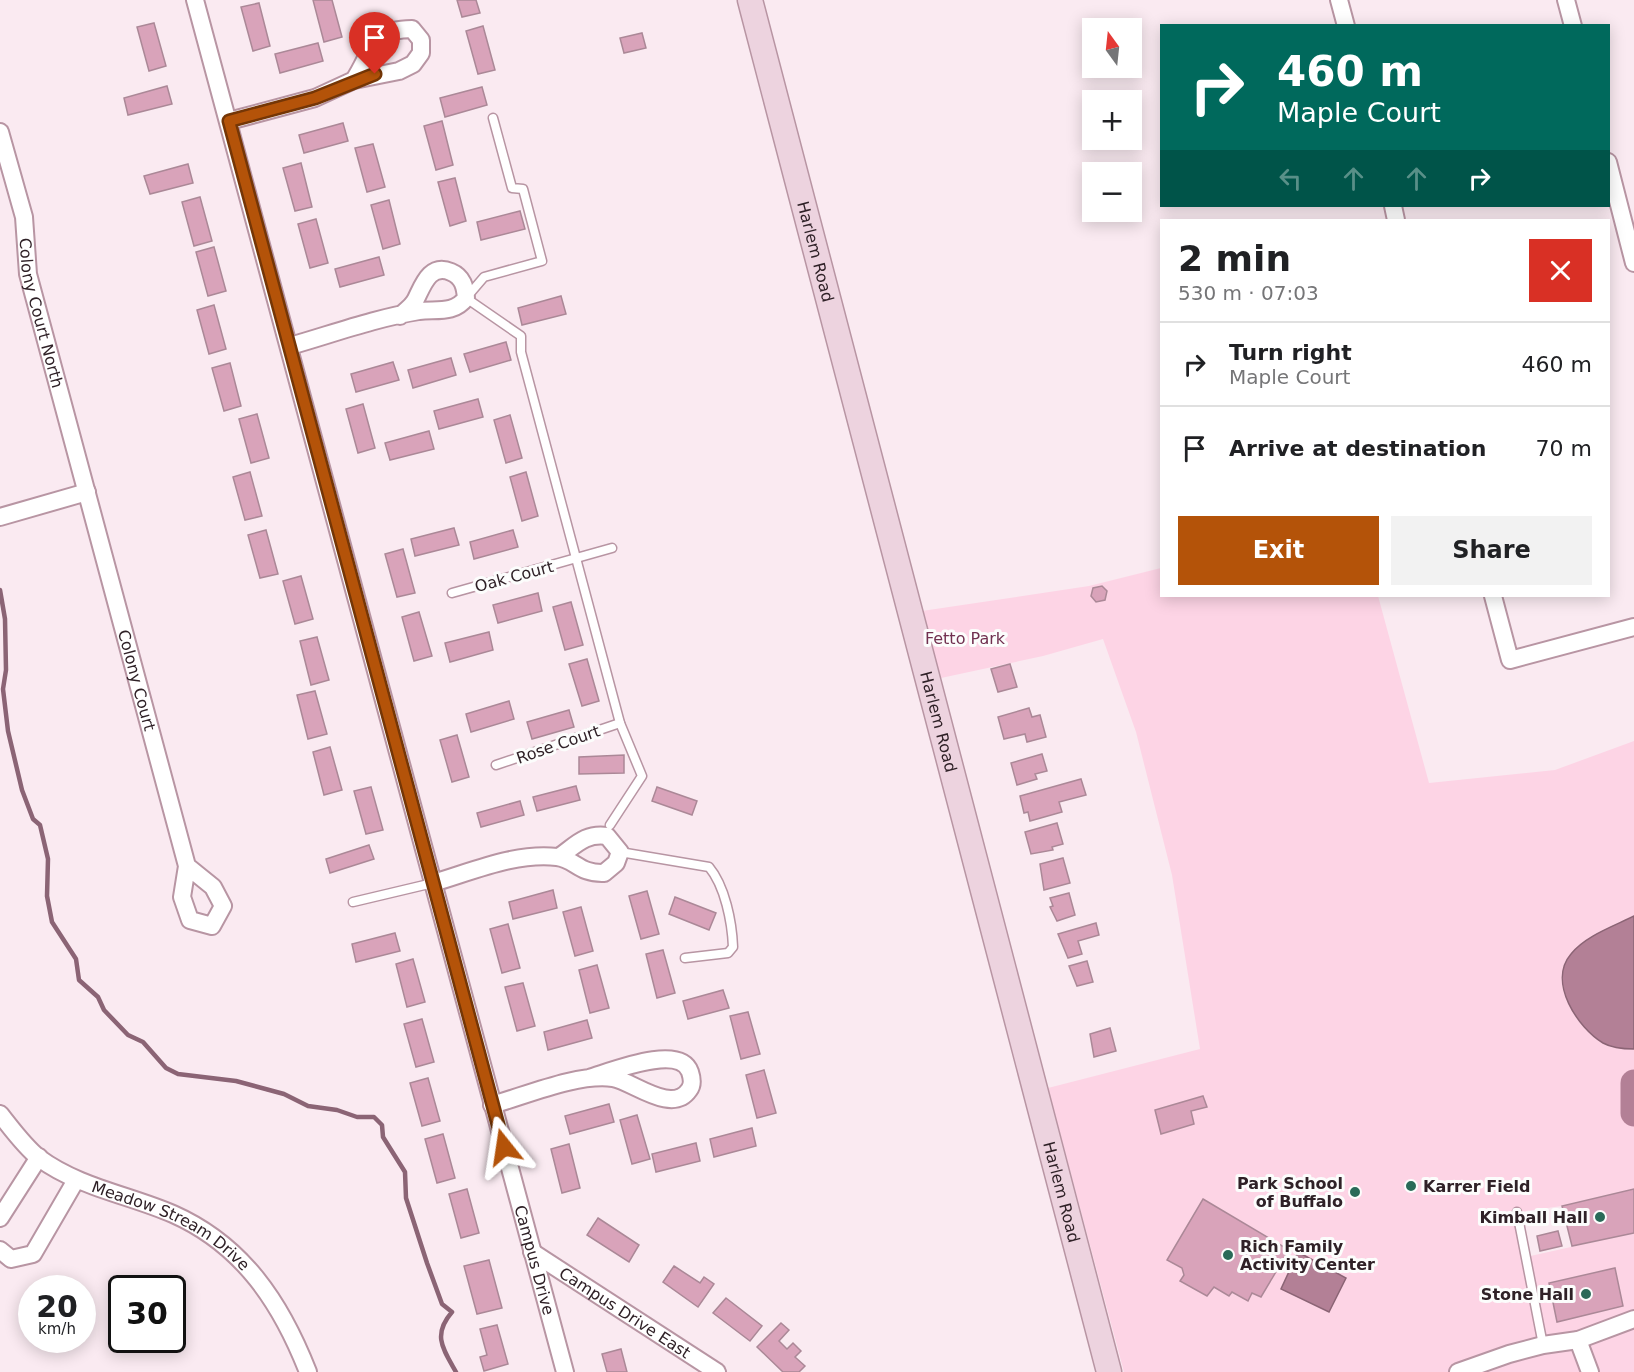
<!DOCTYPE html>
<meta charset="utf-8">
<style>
body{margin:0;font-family:"DejaVu Sans",sans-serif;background:#f2f2f2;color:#202124;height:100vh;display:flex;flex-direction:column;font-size:22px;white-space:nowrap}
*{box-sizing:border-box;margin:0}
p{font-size:20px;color:#757577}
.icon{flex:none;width:33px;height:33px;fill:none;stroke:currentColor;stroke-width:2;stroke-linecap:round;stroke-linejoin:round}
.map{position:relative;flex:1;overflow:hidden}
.drawer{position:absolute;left:1160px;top:219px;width:450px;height:378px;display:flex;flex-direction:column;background:#fff;border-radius:0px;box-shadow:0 3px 15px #0003}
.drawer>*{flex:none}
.top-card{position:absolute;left:1160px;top:24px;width:450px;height:183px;border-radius:0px;box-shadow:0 3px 15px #0003;background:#00695c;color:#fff;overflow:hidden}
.needle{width:39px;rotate:345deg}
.controls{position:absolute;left:1082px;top:18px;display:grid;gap:12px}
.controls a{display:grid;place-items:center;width:60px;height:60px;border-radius:0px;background:#fff;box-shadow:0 3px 15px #0003;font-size:30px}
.speed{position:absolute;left:18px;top:1275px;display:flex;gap:12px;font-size:30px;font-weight:700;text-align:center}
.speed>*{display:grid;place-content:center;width:78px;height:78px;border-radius:50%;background:#fff;box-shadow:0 3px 15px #0003;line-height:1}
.speed small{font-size:15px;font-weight:400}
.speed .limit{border:3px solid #111;border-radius:9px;background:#fff;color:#111}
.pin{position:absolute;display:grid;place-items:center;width:51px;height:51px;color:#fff;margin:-62px -26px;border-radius:50% 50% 50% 0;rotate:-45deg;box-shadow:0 0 6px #0007}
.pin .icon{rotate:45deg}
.me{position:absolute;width:66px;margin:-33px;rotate:345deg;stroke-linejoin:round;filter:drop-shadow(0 0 4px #0008)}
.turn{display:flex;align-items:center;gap:21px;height:126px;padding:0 18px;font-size:27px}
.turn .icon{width:78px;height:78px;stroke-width:2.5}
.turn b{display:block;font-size:42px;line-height:51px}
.lanes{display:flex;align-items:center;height:57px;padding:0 18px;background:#0003;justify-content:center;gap:30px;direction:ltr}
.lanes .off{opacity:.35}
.round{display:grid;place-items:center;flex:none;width:63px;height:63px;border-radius:0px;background:#f2f2f2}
.summary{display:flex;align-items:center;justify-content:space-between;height:102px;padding:0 18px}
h1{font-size:36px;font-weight:700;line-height:45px}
.cta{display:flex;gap:12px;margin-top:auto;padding:12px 18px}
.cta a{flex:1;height:69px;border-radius:0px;background:#b45309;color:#fff;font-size:24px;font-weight:700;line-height:69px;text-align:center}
.cta a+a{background:#f2f2f2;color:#202124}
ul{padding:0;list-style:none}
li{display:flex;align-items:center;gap:18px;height:84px;padding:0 18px;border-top:2px solid #e0e0e0}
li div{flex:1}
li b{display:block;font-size:22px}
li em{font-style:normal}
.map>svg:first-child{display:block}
.green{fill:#fdd4e5;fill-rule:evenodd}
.water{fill:#b38096;stroke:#8b6475;stroke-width:1.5}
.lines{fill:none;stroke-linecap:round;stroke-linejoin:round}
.stream{stroke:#8b6475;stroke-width:4.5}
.river{stroke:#b38096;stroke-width:27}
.building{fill:#d9a3ba;stroke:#ab8897;stroke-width:1.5}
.service-casing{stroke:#b895a3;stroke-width:11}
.minor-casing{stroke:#b895a3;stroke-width:20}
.secondary-casing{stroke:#b895a3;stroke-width:27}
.service{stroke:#fff;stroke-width:8}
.minor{stroke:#fff;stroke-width:16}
.secondary{stroke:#edd3df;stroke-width:24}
.route-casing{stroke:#753606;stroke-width:15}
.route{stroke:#b45309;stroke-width:10}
.poi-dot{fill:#2a6a58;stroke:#fcfdfc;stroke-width:2}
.labels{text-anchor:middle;stroke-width:6;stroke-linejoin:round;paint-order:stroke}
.street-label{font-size:16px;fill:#2f2127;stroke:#fcfdfc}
.park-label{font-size:16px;fill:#713050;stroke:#fcfdfc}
.poi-label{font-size:16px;font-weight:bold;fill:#2f2127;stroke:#fcfdfc;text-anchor:end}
</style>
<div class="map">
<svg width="1634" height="1372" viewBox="0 0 1634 1372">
<rect width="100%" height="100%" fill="#faeaf1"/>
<path class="green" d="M1161,568V596H1378L1429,783L1555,770L1634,741V1189L1562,1206L1518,1212L1526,1257L1634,1233V1372H1124L1048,1088L1200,1049L1172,875L1136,732L1103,639L1043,656L941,678L922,611L1089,586ZM1615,1268L1623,1306L1557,1321L1549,1283Z"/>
<g class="water">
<path d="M1634,916V1049C1624,1049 1612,1048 1603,1043C1578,1028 1547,982 1571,954C1585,936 1614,926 1634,916Z"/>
<path d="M1298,1252L1346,1278L1329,1312L1281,1289Z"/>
</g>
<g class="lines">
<path class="stream" d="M0,590L5,619L6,670L3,689L8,731L22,790L33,819L40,825L48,859L47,896L52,922L76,959L79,980L98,997L104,1010L128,1035L143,1042L166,1068L178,1074L236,1081L284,1094L308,1106L337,1110L357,1117H374L382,1125L383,1137L405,1172L406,1198L427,1263L442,1304L452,1312C432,1335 443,1349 456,1372"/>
<path class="river" d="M1634,1083V1113"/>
</g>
<g class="building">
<path d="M313,0H332L342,37L324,42Z"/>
<path d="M457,0H476L480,13L462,17Z"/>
<path d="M259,3L270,46L253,51L241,7Z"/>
<path d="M154,23L166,66L149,71L137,27Z"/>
<path d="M483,26L495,70L478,74L466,31Z"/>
<path d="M642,33L646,48L624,53L620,38Z"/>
<path d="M318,43L323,61L280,73L275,54Z"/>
<path d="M167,86L172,104L128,115L124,98Z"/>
<path d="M482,87L487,105L445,117L440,98Z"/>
<path d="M442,121L453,165L436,170L424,126Z"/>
<path d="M343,123L348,141L304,153L299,135Z"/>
<path d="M373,144L385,187L367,192L355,148Z"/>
<path d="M301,163L312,207L295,211L283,168Z"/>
<path d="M188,164L193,183L150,194L144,176Z"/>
<path d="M455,178L466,221L450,226L438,182Z"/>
<path d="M200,197L212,241L194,246L182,202Z"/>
<path d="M389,200L400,244L383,249L371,205Z"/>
<path d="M520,211L525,229L481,240L477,222Z"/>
<path d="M316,219L328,263L310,268L298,224Z"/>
<path d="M214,247L226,291L208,296L196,252Z"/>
<path d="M379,257L384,275L340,287L335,269Z"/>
<path d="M561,296L566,314L522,325L518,308Z"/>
<path d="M214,305L226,349L209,354L197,310Z"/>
<path d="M506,342L511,360L470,372L464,354Z"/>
<path d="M451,358L456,375L413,388L408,370Z"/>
<path d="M393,362L399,380L356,392L351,374Z"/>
<path d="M230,363L241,406L224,411L212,368Z"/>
<path d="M478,399L483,417L439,429L434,411Z"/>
<path d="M363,404L375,448L358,453L346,409Z"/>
<path d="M257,414L269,458L251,463L239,419Z"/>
<path d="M510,415L522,458L506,463L494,420Z"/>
<path d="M429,431L434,449L390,460L385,443Z"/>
<path d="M250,472L262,516L245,520L233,477Z"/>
<path d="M526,472L538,516L522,521L510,477Z"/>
<path d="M454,528L459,545L415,556L411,539Z"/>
<path d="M266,530L278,574L260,578L248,535Z"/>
<path d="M513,530L518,547L474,559L470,542Z"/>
<path d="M403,549L415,593L397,597L385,554Z"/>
<path d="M301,576L313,619L295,624L283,581Z"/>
<path d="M1102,586L1107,591L1105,600L1096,602L1091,596L1093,588Z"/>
<path d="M538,593L542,611L498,623L493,605Z"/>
<path d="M571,602L583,645L565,650L553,607Z"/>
<path d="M419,612L432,656L414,661L402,617Z"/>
<path d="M489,632L493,650L450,662L445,643Z"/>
<path d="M317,637L329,680L311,685L300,641Z"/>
<path d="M587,659L599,701L582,706L569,664Z"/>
<path d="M1010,664L1017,687L998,692L991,669Z"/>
<path d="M315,691L327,734L308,739L297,695Z"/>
<path d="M509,701L514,719L471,732L466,714Z"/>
<path d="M1029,708L1032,717L1040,715L1046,737L1027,742L1025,734L1004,739L998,717Z"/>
<path d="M569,710L574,727L532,739L527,722Z"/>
<path d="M457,735L469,777L452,782L440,740Z"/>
<path d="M330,747L342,790L324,795L313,752Z"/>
<path d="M1042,754L1047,771L1035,774L1037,779L1017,785L1011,763Z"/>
<path d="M624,755V773L579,774V757Z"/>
<path d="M1081,779L1086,795L1059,802L1062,812L1030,821L1028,812L1024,813L1020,796Z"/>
<path d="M576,786L580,800L537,811L533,797Z"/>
<path d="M371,787L383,830L366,834L354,791Z"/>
<path d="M657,787L697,801L692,815L652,801Z"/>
<path d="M520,801L524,815L481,827L477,813Z"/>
<path d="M1057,823L1063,844L1052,847L1053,850L1031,854L1025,832Z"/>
<path d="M369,845L374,859L330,873L326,859Z"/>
<path d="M1063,858L1070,883L1044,890L1040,864Z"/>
<path d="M553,890L557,908L513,919L509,902Z"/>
<path d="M647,891L659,934L641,939L629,896Z"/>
<path d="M1069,893L1075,915L1057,921L1050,907L1053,906L1050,898Z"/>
<path d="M675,897L716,913L709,930L669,914Z"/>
<path d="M581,907L593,951L575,956L563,912Z"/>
<path d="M1096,923L1099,935L1078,941L1082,954L1068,958L1058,934Z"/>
<path d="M508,924L520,968L502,973L490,929Z"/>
<path d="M395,933L400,951L356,962L352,944Z"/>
<path d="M663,950L675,993L657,998L646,954Z"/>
<path d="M413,959L425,1002L407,1007L396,964Z"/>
<path d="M1087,961L1093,982L1077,986L1069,966Z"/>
<path d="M597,965L609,1008L590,1013L579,970Z"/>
<path d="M523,983L535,1026L517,1031L505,987Z"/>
<path d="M723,990L729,1008L688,1019L683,1001Z"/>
<path d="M748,1012L760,1054L741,1059L730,1016Z"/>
<path d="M422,1019L434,1062L416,1067L404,1024Z"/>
<path d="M587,1020L592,1038L548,1050L544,1032Z"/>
<path d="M1110,1028L1116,1051L1094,1057L1090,1034Z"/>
<path d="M764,1070L776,1113L757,1118L746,1075Z"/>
<path d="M428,1078L440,1121L422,1126L410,1083Z"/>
<path d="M1203,1096L1207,1107L1191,1111L1194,1124L1161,1134L1155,1110Z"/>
<path d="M609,1104L614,1122L570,1134L565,1116Z"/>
<path d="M637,1115L650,1159L632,1164L620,1120Z"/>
<path d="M752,1128L756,1146L714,1157L710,1139Z"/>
<path d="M443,1134L455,1178L437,1183L425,1139Z"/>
<path d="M696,1143L700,1161L656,1172L652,1154Z"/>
<path d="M569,1144L580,1188L562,1193L551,1149Z"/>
<path d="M467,1189L479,1233L461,1238L449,1194Z"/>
<path d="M1634,1189V1233L1572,1246L1562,1206Z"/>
<path d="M1203,1199L1289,1250L1261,1297L1252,1293L1248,1301L1232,1292L1229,1296L1214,1287L1207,1296L1180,1281L1184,1275L1182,1268L1167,1260Z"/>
<path d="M598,1218L639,1245L629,1262L587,1235Z"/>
<path d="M1558,1231L1562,1246L1540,1251L1537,1236Z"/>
<path d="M489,1260L502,1308L477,1314L464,1266Z"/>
<path d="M674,1266L700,1283L704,1277L714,1284L698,1307L663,1282Z"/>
<path d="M1615,1268L1623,1306L1557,1322L1549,1283Z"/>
<path d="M726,1298L762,1326L750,1341L713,1313Z"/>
<path d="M781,1323L789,1330L779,1341L787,1349L793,1343L801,1351L795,1357L805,1366L799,1372H783L757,1347Z"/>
<path d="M497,1325L508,1364L484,1371L480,1357L487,1355L480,1329Z"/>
<path d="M621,1349L627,1372H607L602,1354Z"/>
</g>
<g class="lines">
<g class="service-casing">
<g id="service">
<path d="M493,118L512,188L523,189L542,261L484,277L466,298L521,336V352L620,723L642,776L610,825"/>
<path d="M452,593L612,548"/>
<path d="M496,765L620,723"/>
<path d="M620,852L709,867C725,886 732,922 733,947L728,953L685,958"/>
<path d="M353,902L433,883"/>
<path d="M1517,1212L1543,1345"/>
</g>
</g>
<g class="minor-casing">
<g id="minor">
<path id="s1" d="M195,0L565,1372"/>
<path d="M1339,0L1346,26"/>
<path d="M1566,0L1573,26"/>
<path d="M229,121L315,98L354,80L399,71L413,64L421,53V40L412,29C370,29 373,51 354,80"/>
<path id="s2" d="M0,132L24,217L28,274L187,866L182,897L190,920L212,926L223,906L213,887L187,866"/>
<path d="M1608,162L1634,263"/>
<path d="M1393,206L1396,220"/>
<path d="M290,346C332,334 376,318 419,311C437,309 454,314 466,298C465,287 463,277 451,272C430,263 423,285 416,299C413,306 405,311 400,316"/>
<path d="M0,517L87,492"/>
<path d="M1493,596L1510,660L1634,627"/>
<path d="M433,883C471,872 516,852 557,857C575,859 579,874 604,873L616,863L620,852L607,836C585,833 576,845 559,857"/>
<path d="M492,1105C527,1095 578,1073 613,1078C632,1081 672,1115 689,1090C693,1085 692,1078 690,1072C680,1043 610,1072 589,1078"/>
<path id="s3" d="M0,1114C12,1129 24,1146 39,1158C78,1187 129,1195 173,1214C243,1245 281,1303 308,1372"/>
<path d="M0,1218L39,1157"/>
<path d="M0,1250L11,1259L33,1254L76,1180"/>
<path id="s4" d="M532,1252L717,1372"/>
<path d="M1578,1340L1590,1372"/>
<path d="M1458,1372L1509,1354L1543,1345L1578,1340L1634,1319"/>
</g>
</g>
<g class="secondary-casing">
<g id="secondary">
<path id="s5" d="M750,0L1109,1372"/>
</g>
</g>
<use href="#service" class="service"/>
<use href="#minor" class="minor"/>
<use href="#secondary" class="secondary"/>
</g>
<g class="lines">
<g class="route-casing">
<path id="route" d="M375,74L315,98L229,121L504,1147"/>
</g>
<use href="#route" class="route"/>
</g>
<g class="poi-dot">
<circle cx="1411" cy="1186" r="6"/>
<circle cx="1355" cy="1192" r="6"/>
<circle cx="1600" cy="1217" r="6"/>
<circle cx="1228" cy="1255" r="6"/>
<circle cx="1586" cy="1294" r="6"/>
</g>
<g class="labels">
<g class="street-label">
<text dy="6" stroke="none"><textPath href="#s5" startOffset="260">Harlem Road</textPath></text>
<text dy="6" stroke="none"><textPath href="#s2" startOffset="186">Colony Court North</textPath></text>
<text transform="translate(514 576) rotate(-15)" y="6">Oak Court</text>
<text dy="6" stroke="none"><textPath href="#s2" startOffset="566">Colony Court</textPath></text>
<text dy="6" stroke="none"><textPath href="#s5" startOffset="746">Harlem Road</textPath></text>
<text transform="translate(558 744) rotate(-19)" y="6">Rose Court</text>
<text dy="6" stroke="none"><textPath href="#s5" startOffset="1232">Harlem Road</textPath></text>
<text dy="6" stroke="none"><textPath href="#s3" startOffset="208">Meadow Stream Drive</textPath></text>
<text dy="6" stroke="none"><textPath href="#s1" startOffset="1305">Campus Drive</textPath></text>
<text dy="6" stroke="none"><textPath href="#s4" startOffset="111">Campus Drive East</textPath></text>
</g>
<g class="park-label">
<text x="965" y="644">Fetto Park</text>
</g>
<g class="poi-label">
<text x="1343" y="1189">Park School<tspan x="1343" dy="18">of Buffalo</tspan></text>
<text x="1423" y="1192" text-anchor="start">Karrer Field</text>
<text x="1588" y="1223">Kimball Hall</text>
<text x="1240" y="1252" text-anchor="start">Rich Family<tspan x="1240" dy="18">Activity Center</tspan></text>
<text x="1574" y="1300">Stone Hall</text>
</g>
</g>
</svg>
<div class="controls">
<a><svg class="needle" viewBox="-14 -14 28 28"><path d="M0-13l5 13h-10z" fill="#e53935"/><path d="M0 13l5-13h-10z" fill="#757577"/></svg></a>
<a>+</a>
<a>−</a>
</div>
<div class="speed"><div>20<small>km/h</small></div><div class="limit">30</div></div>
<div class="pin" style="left:375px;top:74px;background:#d93025"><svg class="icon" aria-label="arrive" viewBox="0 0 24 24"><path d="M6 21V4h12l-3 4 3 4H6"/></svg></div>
<svg class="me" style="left:504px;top:1147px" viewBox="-20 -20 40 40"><path d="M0-17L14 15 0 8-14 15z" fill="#b45309" stroke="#fff" stroke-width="4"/></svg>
<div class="top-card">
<div class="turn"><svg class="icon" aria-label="right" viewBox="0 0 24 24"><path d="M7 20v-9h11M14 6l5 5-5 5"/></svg><div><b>460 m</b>Maple Court</div></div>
<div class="lanes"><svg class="icon off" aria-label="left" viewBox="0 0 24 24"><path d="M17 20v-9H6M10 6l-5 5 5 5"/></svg><svg class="icon off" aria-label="ahead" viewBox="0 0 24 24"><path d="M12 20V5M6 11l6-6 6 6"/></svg><svg class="icon off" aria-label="ahead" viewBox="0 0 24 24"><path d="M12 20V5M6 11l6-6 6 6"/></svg><svg class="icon" aria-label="right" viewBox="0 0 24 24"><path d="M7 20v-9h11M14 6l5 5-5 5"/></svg></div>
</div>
<section class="drawer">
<div class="summary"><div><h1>2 min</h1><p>530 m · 07:03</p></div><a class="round" style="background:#d93025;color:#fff"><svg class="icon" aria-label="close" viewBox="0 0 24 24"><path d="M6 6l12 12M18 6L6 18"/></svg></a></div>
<ul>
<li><svg class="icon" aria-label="right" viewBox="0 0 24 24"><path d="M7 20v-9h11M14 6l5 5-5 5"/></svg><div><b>Turn right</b><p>Maple Court</p></div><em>460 m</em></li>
<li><svg class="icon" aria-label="arrive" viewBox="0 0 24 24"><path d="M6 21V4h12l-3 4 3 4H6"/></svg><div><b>Arrive at destination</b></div><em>70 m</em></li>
</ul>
<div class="cta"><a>Exit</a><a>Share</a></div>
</section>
</div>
